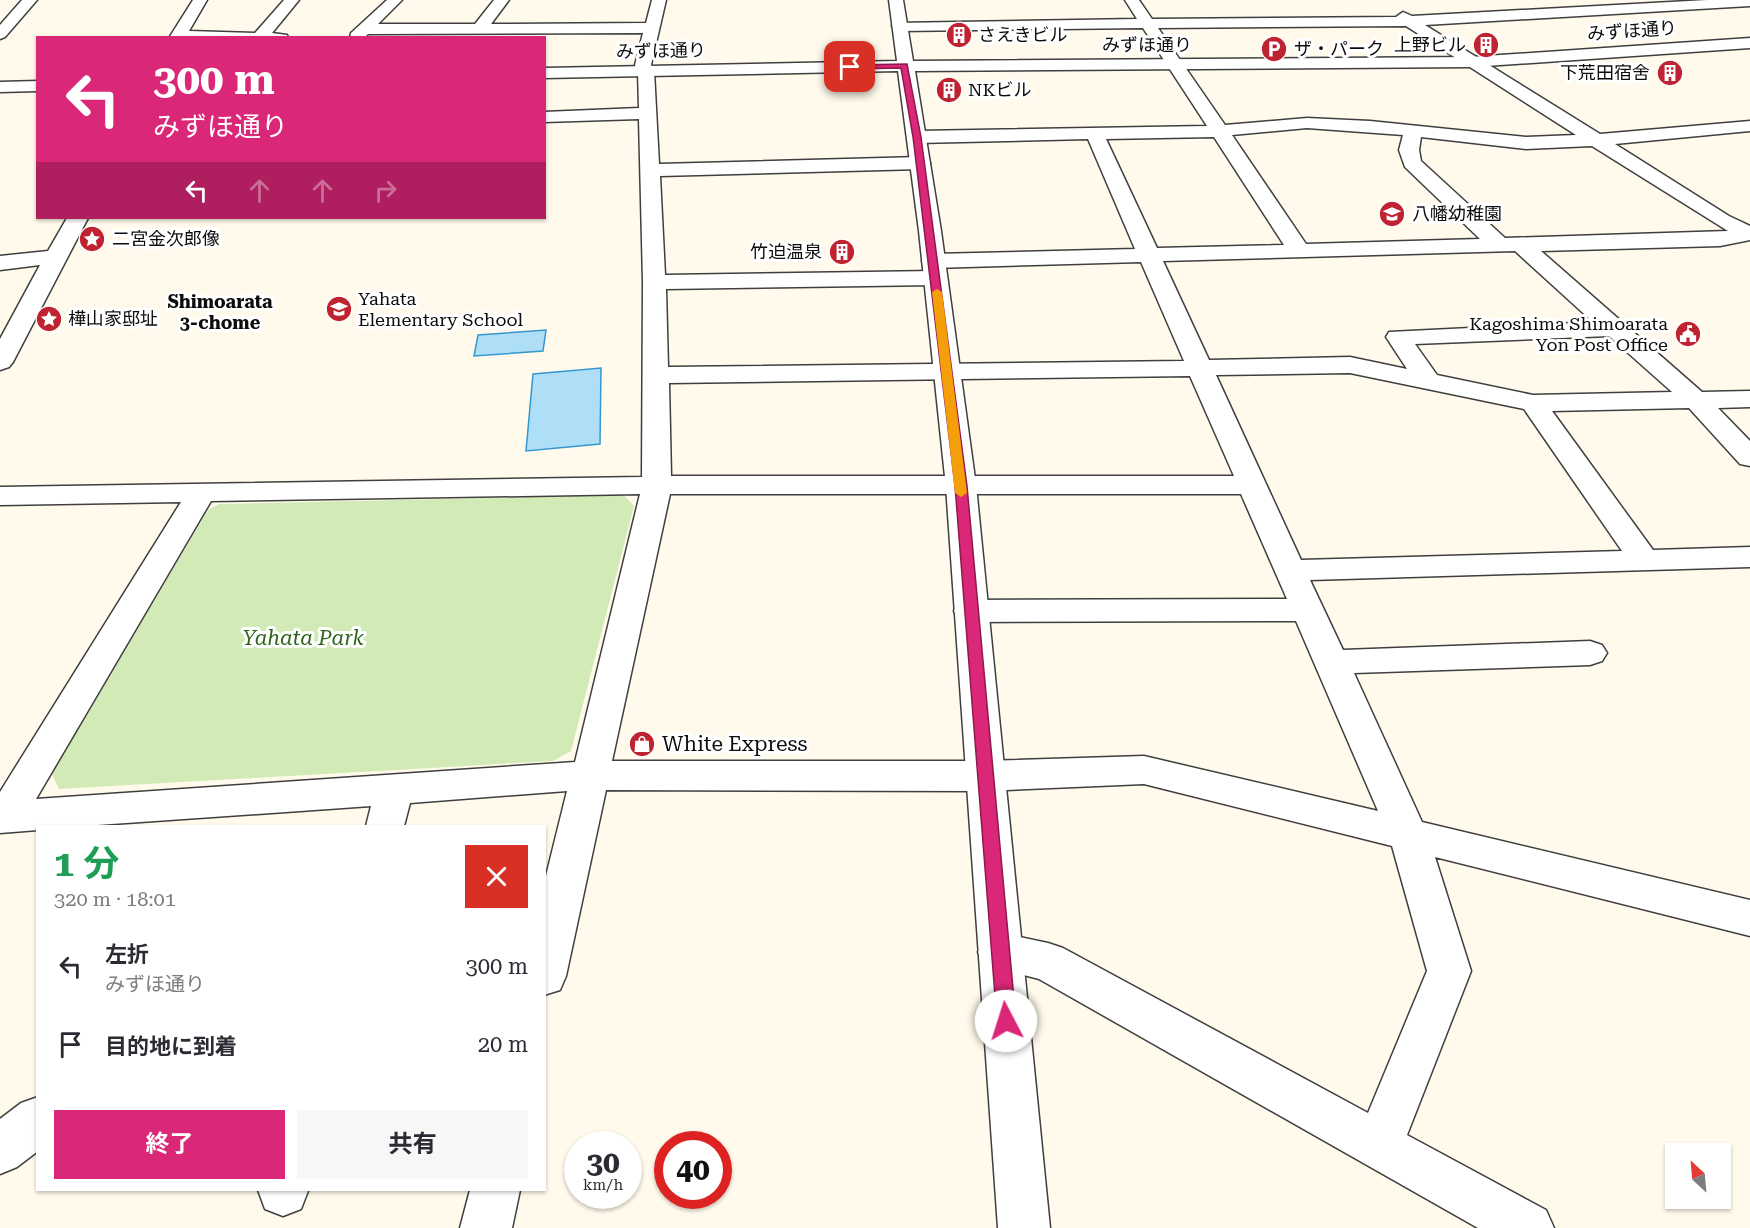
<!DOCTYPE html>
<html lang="ja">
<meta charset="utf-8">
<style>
body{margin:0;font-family:"Roboto Serif","Noto Sans JP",serif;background:#f7f7f7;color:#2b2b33;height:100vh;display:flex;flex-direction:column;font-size:22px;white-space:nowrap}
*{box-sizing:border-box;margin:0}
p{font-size:20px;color:#7c7c81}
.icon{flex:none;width:33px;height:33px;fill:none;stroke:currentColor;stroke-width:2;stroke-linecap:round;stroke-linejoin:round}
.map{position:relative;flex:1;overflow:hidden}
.details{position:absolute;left:36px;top:825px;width:510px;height:366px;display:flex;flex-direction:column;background:#fff;border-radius:0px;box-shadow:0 2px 4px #0004}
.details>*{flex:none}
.hud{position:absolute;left:36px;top:36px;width:510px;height:183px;border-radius:0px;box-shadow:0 2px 4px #0004;background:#db2777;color:#fff;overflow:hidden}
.needle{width:39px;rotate:334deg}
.tools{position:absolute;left:1665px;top:1143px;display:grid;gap:12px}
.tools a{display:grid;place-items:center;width:66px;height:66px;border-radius:0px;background:#fff;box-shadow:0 2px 4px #0004;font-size:30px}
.speed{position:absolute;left:564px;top:1131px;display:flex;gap:12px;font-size:30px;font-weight:700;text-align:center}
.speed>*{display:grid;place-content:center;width:78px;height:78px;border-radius:50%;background:#fff;box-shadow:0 2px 4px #0004;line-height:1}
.speed small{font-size:15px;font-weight:400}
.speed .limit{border:9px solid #d22;background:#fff;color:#111}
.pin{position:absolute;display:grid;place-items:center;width:51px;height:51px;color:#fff;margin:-26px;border-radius:12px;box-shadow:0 3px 9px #0006}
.me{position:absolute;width:66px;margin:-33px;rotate:355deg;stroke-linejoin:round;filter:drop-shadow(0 0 4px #0008)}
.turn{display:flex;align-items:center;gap:21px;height:126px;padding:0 18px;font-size:27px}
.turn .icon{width:78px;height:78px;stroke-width:2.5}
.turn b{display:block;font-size:42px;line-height:51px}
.lanes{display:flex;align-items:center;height:57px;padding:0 18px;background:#0003;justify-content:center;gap:30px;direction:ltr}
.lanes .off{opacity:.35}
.round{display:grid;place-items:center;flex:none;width:63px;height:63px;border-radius:0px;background:#f7f7f7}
.summary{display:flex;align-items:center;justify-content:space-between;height:102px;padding:0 18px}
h1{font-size:36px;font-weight:700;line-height:45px;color:#1e9e55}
.cta{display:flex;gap:12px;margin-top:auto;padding:12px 18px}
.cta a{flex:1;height:69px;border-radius:0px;background:#db2777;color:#fff;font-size:24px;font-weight:700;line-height:69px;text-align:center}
.cta a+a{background:#f7f7f7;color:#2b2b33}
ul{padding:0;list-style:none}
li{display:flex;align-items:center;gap:18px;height:78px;padding:0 18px}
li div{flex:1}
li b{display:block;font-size:22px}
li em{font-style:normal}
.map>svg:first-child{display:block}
.green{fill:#d2eab5}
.water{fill:#afdff7;stroke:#3498d0;stroke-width:1.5}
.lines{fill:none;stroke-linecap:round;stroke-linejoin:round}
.minor-casing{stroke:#3f3f3f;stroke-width:3}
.tertiary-casing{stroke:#3f3f3f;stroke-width:3}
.minor{fill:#fff;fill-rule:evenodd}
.tertiary{fill:#fff;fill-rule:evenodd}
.route{fill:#db2777;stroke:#8e194d;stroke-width:1.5}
.slow{fill:#f59e0b}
.labels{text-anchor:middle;stroke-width:6;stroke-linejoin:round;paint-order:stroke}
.far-street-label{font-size:18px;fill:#0c0c0c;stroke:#fff}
.far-poi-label{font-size:18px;fill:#0c0c0c;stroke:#fff;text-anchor:start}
.far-neighbourhood-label{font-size:18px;font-weight:bold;fill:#0c0c0c;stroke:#fff}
.park-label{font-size:21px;font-style:italic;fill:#2e651b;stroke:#fff}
.poi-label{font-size:21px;fill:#0c0c0c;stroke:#fff;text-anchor:start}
</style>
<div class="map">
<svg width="1750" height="1228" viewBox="0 0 1750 1228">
<rect width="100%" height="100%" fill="#fffaeb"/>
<path class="green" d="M624,495L634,506L571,751L553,761L59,789L52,774L208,510L219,504Z"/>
<g class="water">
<path d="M546,330L543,351L474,356L478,335Z"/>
<path d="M601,368L600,444L526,451L533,374Z"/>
</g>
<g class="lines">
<g class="minor-casing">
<g id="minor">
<path d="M22,0H37L5,37L0,39V25Z"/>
<path d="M193,0H207L189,31L255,33L284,0H299L272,33L287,35L288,38H169Z"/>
<path d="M387,0H402L378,24H475L494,0H509L491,24L646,23L652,0H666L651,65L654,71L659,164L920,157L927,159L930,163L927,167L920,169L660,176L665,275L935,271L943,273L946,278L943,283L935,285L666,289L668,367L1184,361L1141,262L933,268L925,266L922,261L925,256L933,254L1135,249L1088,139L917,143L910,141L908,137L910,133L917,131L1207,126L1143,28L900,31L892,26L895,23L1137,19L1125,0H1139L1152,19L1396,17L1403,12L1412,16L1707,0H1750V6L1425,25L1600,134L1750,121V131L1615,144L1729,216L1750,226V240L1720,246L1541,251L1702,392L1750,391V407L1718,408L1750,441V466L1740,464L1689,408L1552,411L1653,550L1750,547V567L1310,580L1343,650L1590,641L1602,645L1607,653L1602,661L1590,665L1354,673L1422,822L1750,900V936L1435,857L1471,971L1407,1135L1546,1210L1554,1228H1478L1039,979L985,965L978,952L985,939L1000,933L1048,943L1063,948L1368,1113L1427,971L1392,846L1144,784L984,791L606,790L566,976L560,990L544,995V884L567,791L410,803L404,826H366L371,806L83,826H38V830L0,833V792L181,502L0,505V487L642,477L643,282L639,119L544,122V112L639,108L638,71L635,65L643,33L368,34L364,38H350L351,33ZM1406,26L1576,135L1526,137L1370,121L1307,118L1225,125L1158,28ZM1307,128L1403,135L1399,150L1405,167L1480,239L1306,244L1232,135ZM1214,137L1284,245L1157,248L1106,139ZM1421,137L1526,149L1592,146L1728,231L1505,238L1421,161L1419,150ZM1515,251L1593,322L1389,332L1386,337L1407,369L1350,357L1209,360L1163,261ZM1609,336L1672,392L1533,395L1437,375L1415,344ZM1350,373L1524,409L1622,551L1301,560L1216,375ZM1190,376L1234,476H671L669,383ZM640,494L575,762L36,799L211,501ZM670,494H1241L1287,599L970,600L958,603L954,611L958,619L970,622L1296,621L1378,811L1144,756L984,761H612Z"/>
<path d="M67,218H88L13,362L9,367L0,370V339L40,265L0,270V256L48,251Z"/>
<path d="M38,1097V1151L17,1167L0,1174V1119L21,1103Z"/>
<path d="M258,1190H308V1191L301,1209L283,1216L265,1209Z"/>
<path d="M470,1190H520L512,1228H460Z"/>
</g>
</g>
<g class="tertiary-casing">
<g id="tertiary">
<path d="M889,0H903L913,61L1471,57L1750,38V48L1471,67L915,71L941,231L976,486L1050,1228H998L946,486L919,231L898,71L544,78V68L897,61Z"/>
<path d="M38,81V91L0,92V82Z"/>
</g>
</g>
<use href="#minor" class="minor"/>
<use href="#tertiary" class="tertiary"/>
</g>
<path class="route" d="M907,64L921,137L967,486L1016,1021L1013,1027L1006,1030L1000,1027L997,1021L955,486L913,137L901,68L850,69L847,67L850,65Z"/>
<path class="slow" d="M937,289L942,292L967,493L961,497L955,493L932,292Z"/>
<defs>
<g id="building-disc" transform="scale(1.35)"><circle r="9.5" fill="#bf2230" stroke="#fff"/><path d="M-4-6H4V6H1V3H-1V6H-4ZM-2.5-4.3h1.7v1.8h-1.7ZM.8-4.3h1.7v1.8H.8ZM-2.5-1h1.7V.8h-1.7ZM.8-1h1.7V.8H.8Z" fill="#fff"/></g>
<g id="parking-disc" transform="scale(1.35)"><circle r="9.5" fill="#bf2230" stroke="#fff"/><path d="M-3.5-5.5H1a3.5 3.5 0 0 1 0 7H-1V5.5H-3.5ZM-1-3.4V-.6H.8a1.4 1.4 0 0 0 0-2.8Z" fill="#fff"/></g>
<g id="school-disc" transform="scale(1.35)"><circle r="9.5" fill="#bf2230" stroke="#fff"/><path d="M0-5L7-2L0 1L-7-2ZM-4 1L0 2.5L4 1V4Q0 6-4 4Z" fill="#fff"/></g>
<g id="sight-disc" transform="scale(1.35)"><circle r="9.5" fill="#bf2230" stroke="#fff"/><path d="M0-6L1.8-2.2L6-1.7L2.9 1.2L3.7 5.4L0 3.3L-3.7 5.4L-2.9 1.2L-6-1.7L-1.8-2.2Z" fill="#fff"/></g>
<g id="civic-disc" transform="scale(1.35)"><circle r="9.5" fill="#bf2230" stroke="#fff"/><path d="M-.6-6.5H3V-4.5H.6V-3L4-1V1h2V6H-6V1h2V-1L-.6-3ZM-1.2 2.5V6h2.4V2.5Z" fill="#fff"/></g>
<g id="shop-disc" transform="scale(1.35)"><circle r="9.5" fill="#bf2230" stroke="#fff"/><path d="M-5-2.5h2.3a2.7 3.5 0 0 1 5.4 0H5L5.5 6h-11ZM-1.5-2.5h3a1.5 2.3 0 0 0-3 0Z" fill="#fff"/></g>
</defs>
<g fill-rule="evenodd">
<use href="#building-disc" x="959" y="35"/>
<use href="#building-disc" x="1486" y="45"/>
<use href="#parking-disc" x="1274" y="49"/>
<use href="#building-disc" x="1670" y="73"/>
<use href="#building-disc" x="949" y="90"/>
<use href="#school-disc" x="1392" y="214"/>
<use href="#sight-disc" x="92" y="239"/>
<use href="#building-disc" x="842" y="252"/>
<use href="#school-disc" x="339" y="309"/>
<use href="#sight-disc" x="49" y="319"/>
<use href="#civic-disc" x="1688" y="334"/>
<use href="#shop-disc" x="642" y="744"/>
</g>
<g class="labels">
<g class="far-street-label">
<text transform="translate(1632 31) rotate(-4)" y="6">みずほ通り</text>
<text x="1147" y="51">みずほ通り</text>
<text transform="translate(661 51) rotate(-1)" y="6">みずほ通り</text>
</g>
<g class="far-poi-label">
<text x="978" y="41">さえきビル</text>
<text x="1466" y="51" text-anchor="end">上野ビル</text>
<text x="1294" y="55">ザ・パーク</text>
<text x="1650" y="79" text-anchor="end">下荒田宿舍</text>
<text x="968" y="96">NKビル</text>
<text x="1412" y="220">八幡幼稚園</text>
<text x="112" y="245">二宮金次郎像</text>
<text x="822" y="258" text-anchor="end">竹迫温泉</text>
<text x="358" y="305">Yahata<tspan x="358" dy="21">Elementary School</tspan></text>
<text x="68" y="325">樺山家邸址</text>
<text x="1668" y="330" text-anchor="end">Kagoshima Shimoarata<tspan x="1668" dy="21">Yon Post Office</tspan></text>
</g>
<g class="far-neighbourhood-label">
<text x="220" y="308">Shimoarata<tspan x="220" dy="21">3-chome</tspan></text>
</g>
<g class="park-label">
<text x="303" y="645">Yahata Park</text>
</g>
<g class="poi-label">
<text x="662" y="751">White Express</text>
</g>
</g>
</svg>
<div class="tools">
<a><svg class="needle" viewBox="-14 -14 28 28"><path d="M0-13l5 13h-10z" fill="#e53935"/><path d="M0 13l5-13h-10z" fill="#7c7c81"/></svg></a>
</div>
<div class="speed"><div>30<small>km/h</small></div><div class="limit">40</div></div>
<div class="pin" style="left:850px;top:67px;background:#d93025"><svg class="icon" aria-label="arrive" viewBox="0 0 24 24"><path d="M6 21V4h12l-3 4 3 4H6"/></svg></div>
<svg class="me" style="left:1006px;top:1021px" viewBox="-20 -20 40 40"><circle r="19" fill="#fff"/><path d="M0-13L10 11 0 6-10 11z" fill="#db2777"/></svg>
<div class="hud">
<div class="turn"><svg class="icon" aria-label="left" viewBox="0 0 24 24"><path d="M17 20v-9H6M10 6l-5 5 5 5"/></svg><div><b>300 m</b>みずほ通り</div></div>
<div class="lanes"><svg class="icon" aria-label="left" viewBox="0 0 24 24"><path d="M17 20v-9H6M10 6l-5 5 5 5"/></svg><svg class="icon off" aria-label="ahead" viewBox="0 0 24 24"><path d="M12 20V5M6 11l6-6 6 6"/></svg><svg class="icon off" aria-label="ahead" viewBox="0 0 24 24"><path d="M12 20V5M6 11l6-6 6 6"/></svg><svg class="icon off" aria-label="right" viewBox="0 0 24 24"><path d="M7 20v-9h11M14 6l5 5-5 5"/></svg></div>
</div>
<section class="details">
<div class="summary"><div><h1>1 分</h1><p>320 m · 18:01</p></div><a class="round" style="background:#d93025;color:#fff"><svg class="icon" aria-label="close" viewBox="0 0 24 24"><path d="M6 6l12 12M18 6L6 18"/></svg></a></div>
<ul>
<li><svg class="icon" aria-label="left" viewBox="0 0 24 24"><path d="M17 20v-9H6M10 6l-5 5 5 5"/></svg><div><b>左折</b><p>みずほ通り</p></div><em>300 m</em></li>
<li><svg class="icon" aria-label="arrive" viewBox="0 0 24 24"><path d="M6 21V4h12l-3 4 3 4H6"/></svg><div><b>目的地に到着</b></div><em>20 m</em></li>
</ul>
<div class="cta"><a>終了</a><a>共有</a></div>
</section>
</div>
